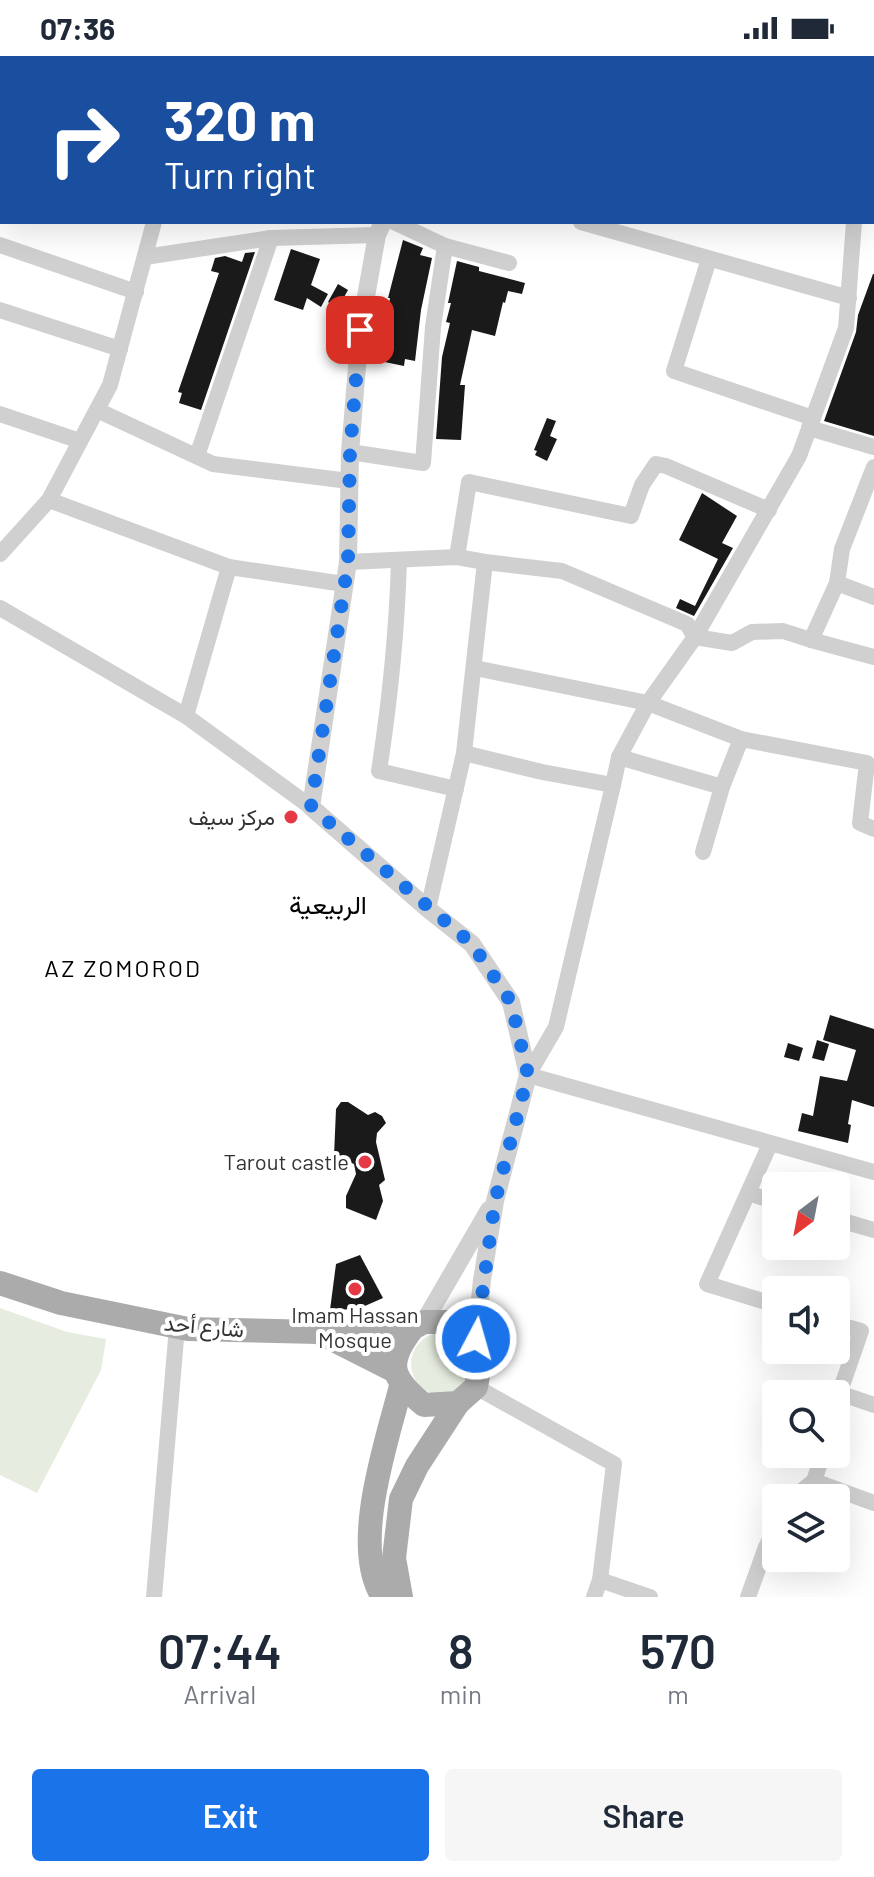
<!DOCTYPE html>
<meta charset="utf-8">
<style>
body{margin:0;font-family:Barlow,Vazirmatn,sans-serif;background:#f6f6f7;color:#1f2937;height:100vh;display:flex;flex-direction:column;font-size:30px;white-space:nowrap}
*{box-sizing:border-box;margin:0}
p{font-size:26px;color:#747a83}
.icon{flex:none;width:44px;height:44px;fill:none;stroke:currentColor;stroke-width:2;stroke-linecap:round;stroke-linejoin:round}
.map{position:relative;height:1541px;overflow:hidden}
.details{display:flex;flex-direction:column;background:#fff;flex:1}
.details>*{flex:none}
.banner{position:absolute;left:0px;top:0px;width:874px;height:168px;box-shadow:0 8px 32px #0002;background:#1a4fa0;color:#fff;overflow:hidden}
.needle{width:52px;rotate:212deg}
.tools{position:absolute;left:762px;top:1116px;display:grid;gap:16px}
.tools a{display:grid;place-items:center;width:88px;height:88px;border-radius:8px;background:#fff;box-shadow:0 8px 32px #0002;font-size:40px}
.pin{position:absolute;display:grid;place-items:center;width:68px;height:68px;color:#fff;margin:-34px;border-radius:16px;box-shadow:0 4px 12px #0006}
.me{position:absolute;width:88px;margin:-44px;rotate:6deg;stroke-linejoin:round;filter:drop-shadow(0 0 6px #0008)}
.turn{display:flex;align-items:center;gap:28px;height:168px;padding:0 32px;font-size:36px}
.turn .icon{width:104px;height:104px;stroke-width:2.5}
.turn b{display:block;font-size:56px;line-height:68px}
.eta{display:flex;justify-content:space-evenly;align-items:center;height:136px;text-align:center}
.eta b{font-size:48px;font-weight:600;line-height:56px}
.action{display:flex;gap:16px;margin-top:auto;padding:16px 32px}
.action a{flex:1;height:92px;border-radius:8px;background:#1a73e8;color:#fff;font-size:32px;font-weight:600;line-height:92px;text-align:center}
.action a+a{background:#f6f6f7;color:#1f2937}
.status{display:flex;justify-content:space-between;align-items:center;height:56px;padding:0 40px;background:#fff;direction:ltr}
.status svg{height:22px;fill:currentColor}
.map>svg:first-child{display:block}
.green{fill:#e6ecdf}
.building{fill:#1a1a1a}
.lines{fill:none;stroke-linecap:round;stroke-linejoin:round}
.minor{stroke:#d0d0d0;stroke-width:16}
.tertiary{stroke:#d0d0d0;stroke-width:18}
.primary{stroke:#ababab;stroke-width:24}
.route{stroke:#1a73e8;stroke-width:14;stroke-dasharray:0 25.2}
.poi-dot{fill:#e63946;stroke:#fff;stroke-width:3}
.labels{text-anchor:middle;stroke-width:8;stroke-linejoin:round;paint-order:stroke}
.poi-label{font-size:22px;fill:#333;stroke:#fff;text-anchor:end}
.street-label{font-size:22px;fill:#333;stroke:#fff}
.neighbourhood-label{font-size:24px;letter-spacing:2px;fill:#000;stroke:#fff}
.quarter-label{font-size:26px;fill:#000;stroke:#fff}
</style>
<div class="status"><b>07:36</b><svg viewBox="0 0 49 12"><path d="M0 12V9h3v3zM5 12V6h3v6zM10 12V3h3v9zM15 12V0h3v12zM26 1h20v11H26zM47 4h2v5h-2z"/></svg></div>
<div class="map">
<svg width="874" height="1541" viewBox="0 0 874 1541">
<rect width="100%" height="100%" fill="#fff"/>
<g class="green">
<path d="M0,1252L67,1276L106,1283L101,1314L37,1437L0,1419Z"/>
<circle cx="442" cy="1308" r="31"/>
</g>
<g class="building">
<path d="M403,184L423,192L420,199L432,202L421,254L415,305L405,303L404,310L375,304L380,279L384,280L390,242H388Z"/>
<path d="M291,193L320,203L311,229L328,238L321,251L307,242L303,254L274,244Z"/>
<path d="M255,196L201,354L179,347L182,337L178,336L219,217L211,215L215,202L225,200L242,206L245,197Z"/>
<path d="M457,205L479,211V215L525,227L522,238L508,235L505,247L503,246L495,280L472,274L460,329H465L461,384L436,383L442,301L450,267L446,266L451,247H448Z"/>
<path d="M873,218H874V380L824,365L856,276L858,259Z"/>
<path d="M338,228L348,234L338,252L328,246Z"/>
<path d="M547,362L556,365L550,380L557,383L547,405L535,399L537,395L534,394Z"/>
<path d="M702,437L737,460L722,487L733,492L694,560L676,552L680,543L695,550L718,503L679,484Z"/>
<path d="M830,959L874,973V1051L852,1044L848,1068L851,1069L848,1087L798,1075L802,1057L813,1060L820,1020L847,1025L856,994L823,984Z"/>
<path d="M817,984L829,988L824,1005L812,1002Z"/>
<path d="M788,987L803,992L799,1005L784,1001Z"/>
<path d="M341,1046H348L368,1059L375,1056L382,1060L386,1067L377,1077L376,1086L385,1124L379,1129L383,1145L376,1164L346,1152V1140L356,1118L354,1108L334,1100L336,1053Z"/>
<path d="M360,1199L383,1242L358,1253L330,1254L336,1208Z"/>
</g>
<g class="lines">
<g class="minor">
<path d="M864,0L871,2"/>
<path d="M97,2L101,0"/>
<path d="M210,2V0"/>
<path d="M744,2L745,0"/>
<path d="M0,38H2"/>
<path d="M872,138L874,139"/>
<path d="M581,166L849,242"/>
<path d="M0,189L136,236"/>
<path d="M445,190L509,207"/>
<path d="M145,201L271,182L377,179"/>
<path d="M709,203L674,315L813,362"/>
<path d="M0,254L120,293"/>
<path d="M97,354L213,408L349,425"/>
<path d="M0,358L80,385"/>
<path d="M809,372L874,391"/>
<path d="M350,396L423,407L433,271L445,190L394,166"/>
<path d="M197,400L271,182"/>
<path d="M49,444L229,511L344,528"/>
<path d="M0,498L49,444L110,329L154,166"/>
<path d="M457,501L469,426L631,460L642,429L656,408L666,410L769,454"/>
<path d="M399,504C397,575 390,644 379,715L456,733"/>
<path d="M348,506L457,501L485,506L464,697L428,853"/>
<path d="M485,506L562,515L687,568L695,581L648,647L741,683"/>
<path d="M837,527L842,493L874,411"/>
<path d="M874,541L837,527L811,584L874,601"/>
<path d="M0,552L186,660L311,751"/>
<path d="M811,584L783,575L752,576L732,587L695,581L799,400L846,272L854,166"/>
<path d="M475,612L648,647L619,701"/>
<path d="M186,660L229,511"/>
<path d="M464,697L542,716L613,729L619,701L722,731L741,683L867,707L860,767L874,773"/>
<path d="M613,729L556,971L528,1019L874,1116"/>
<path d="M703,796L722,731"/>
<path d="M770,1088L707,1228L776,1249"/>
<path d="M748,1137L776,1146"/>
<path d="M836,1163L874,1174"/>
<path d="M836,1268L861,1275L836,1347"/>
<path d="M476,1331L614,1408L600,1524L594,1541"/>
<path d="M839,1337L874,1349"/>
<path d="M814,1425L874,1447"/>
<path d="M793,1442L814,1425L823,1398"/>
<path d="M600,1524L650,1541"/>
<path d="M154,1541L177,1271"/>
<path d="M748,1541L766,1491L776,1472"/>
</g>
<g class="tertiary">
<path d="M443,0L444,2"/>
<path d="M461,2L462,0"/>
<path d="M0,114L2,113"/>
<path d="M0,135H2"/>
<path d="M383,166L377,179L360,274L350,396L348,506L311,751L428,853L472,888L511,946L528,1019L495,1145L482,1224L476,1283"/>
<path d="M424,1266L489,1154"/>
</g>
<g class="primary">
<path d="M0,1227L61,1247L188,1273L318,1276L364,1271L413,1272L424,1266H454L476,1283L482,1296L476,1331L458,1347L424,1349C391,1322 385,1308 413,1272"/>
<path d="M318,1276L395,1315"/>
<path d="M383,1541C350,1491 387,1385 401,1330"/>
<path d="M401,1541L394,1502L401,1443L417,1410L458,1347"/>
</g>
</g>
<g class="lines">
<path class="route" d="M360,274L350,396L348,506L311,751L472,888L511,946L528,1019L495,1145L476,1283"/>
</g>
<g class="poi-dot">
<circle cx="291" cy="761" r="8"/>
<circle cx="365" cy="1106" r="8"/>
<circle cx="355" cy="1233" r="8"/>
</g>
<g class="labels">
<g class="poi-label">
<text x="275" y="769">مركز سيف</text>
<text x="349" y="1114">Tarout castle</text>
<text x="355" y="1267" text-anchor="middle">Imam Hassan<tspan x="355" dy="25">Mosque</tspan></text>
</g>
<g class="street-label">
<text transform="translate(204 1270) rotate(5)" y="8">شارع أحد</text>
</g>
<g class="neighbourhood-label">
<text x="123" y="921">AZ ZOMOROD</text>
</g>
<g class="quarter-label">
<text x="328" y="858">الربيعية</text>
</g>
</g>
</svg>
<div class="tools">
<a><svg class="needle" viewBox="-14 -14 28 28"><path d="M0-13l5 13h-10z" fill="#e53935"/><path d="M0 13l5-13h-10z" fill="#747a83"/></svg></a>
<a><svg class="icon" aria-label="sound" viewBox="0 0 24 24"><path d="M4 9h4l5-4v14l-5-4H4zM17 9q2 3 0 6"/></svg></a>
<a><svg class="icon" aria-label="search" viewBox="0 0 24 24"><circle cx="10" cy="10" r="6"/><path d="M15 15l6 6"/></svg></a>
<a><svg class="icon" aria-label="layers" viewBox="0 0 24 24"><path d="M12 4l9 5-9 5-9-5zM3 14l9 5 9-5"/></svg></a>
</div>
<div class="pin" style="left:360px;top:274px;background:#d93025"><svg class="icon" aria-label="arrive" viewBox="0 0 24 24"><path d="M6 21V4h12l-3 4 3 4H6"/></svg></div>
<svg class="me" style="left:476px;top:1283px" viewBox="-20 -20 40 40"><circle r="17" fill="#1a73e8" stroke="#fff" stroke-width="3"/><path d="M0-11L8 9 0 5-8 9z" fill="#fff"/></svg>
<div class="banner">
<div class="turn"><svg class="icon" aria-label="right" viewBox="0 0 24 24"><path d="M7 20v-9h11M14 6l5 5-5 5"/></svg><div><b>320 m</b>Turn right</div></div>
</div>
</div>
<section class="details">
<div class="eta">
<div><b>07:44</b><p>Arrival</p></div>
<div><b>8</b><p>min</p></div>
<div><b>570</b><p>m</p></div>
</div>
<div class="action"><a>Exit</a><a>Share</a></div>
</section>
